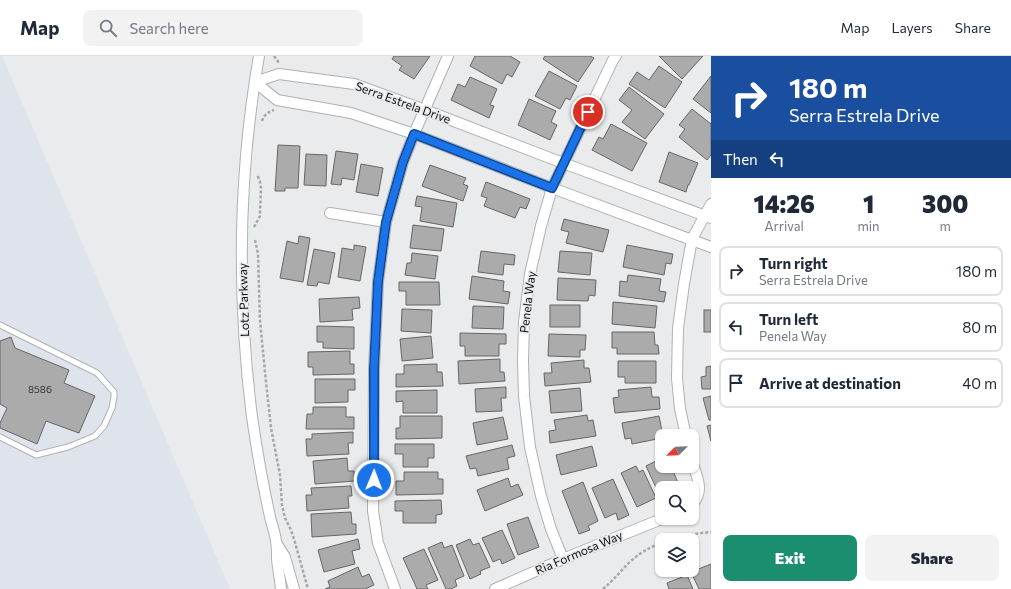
<!DOCTYPE html>
<style>
body{margin:0;font-family:Commissioner,sans-serif;background:#f2f2f3;color:#1f2937;height:100vh;display:flex;flex-direction:column;font-size:15px;white-space:nowrap}
*{box-sizing:border-box;margin:0}
p{font-size:13px;color:#747a83}
.icon{flex:none;width:22px;height:22px;fill:none;stroke:currentColor;stroke-width:2;stroke-linecap:round;stroke-linejoin:round}
.map{position:relative;flex:1;overflow:hidden}
.panel{display:flex;flex-direction:column;background:#fff;width:300px}
.panel>*{flex:none}
.guide{background:#1a4fa0;color:#fff;overflow:hidden}
.needle{width:26px;rotate:247deg}
.controls{position:absolute;left:655px;top:373px;display:grid;gap:8px}
.controls a{display:grid;place-items:center;width:44px;height:44px;border-radius:8px;background:#fff;box-shadow:0 1px 3px #0004;font-size:20px}
.pin{position:absolute;display:grid;place-items:center;width:34px;height:34px;color:#fff;margin:-17px;border:2px solid #fff;border-radius:50%;box-shadow:0 1px 4px #0007}
.me{position:absolute;width:44px;margin:-22px;rotate:1deg;stroke-linejoin:round;filter:drop-shadow(0 0 3px #0008)}
.turn{display:flex;align-items:center;gap:14px;height:84px;padding:0 12px;font-size:18px}
.turn .icon{width:52px;height:52px;stroke-width:2.5}
.turn b{display:block;font-size:28px;line-height:34px}
.then{display:flex;align-items:center;height:38px;padding:0 12px;background:#0003;gap:8px;font-size:15px}
.eta{display:flex;justify-content:space-evenly;align-items:center;height:68px;text-align:center}
.eta b{font-size:24px;font-weight:800;line-height:28px}
.button{display:flex;gap:8px;margin-top:auto;padding:8px 12px}
.button a{flex:1;height:46px;border-radius:8px;background:#1b8e6f;color:#fff;font-size:16px;font-weight:800;line-height:46px;text-align:center}
.button a+a{background:#f2f2f3;color:#1f2937}
ul{padding:0;list-style:none}
li{display:flex;align-items:center;gap:12px;height:50px;margin:0 8px 6px;padding:0 4px;border:2px solid #e0e1e3;border-radius:8px}
li div{flex:1}
li b{display:block;font-size:15px}
li em{font-style:normal}
header{display:flex;align-items:center;gap:24px;box-sizing:border-box;height:56px;padding:0 20px;background:#fff;border-bottom:1px solid #e0e1e3}
header strong{font-size:19px}
nav{display:flex;gap:22px;margin-inline-start:auto;font-size:14px}
.search{width:280px;height:36px;background:#f2f2f3;display:flex;align-items:center;gap:10px;box-sizing:border-box;padding:0 14px;border-radius:8px;color:#747a83;font-size:15px}
main{display:flex;flex:1;min-height:0}
.map>svg:first-child{display:block}
.built{fill:#dfe3ec}
.building{fill:#ababac;stroke:#666667}
.lines{fill:none;stroke-linecap:round;stroke-linejoin:round}
.service-casing{stroke:#b0b1b2;stroke-width:7}
.minor-casing{stroke:#b0b1b2;stroke-width:12}
.path{stroke:#a6a7a8;stroke-width:2.5;stroke-dasharray:3 2;stroke-linecap:butt}
.service{stroke:#fff;stroke-width:5}
.minor{stroke:#fff;stroke-width:10}
.route-casing{stroke:#114b97;stroke-width:10}
.route{stroke:#1a73e8;stroke-width:7}
.labels{text-anchor:middle;stroke-width:3.5;stroke-linejoin:round;paint-order:stroke}
.number-label{font-size:10px;fill:#353536}
.street-label{font-size:12px;fill:#0e0e0f;stroke:#eaebec}
</style>
<header>
<strong>Map</strong>
<div class="search"><svg class="icon" aria-label="search" viewBox="0 0 24 24"><circle cx="10" cy="10" r="6"/><path d="M15 15l6 6"/></svg>Search here</div>
<nav><a>Map</a><a>Layers</a><a>Share</a></nav>
</header>
<main>
<div class="map">
<svg width="711" height="533" viewBox="0 0 711 533">
<rect width="100%" height="100%" fill="#eaebec"/>
<path class="built" d="M0,0H2L230,533H0Z"/>
<g class="building">
<path d="M394,0H430L414,23L399,14L402,10L392,3Z"/>
<path d="M475,0H510L520,6L512,21L507,18L502,28L470,10Z"/>
<path d="M545,0H590L594,2L578,26L543,3Z"/>
<path d="M659,0H703L682,23Z"/>
<path d="M659,10L682,26L665,52L629,28L637,16L649,24Z"/>
<path d="M549,15L577,30L570,44L566,42L560,53L535,40Z"/>
<path d="M711,20V57L693,43Z"/>
<path d="M470,21L497,33L490,49L494,50L489,62L451,44L458,28L465,31Z"/>
<path d="M629,31L664,58L645,83L622,66L632,54L619,44Z"/>
<path d="M529,43L556,55L551,66L557,69L550,84L518,69Z"/>
<path d="M692,53L711,68V99L707,104L679,81L685,73L679,69Z"/>
<path d="M611,68L647,87L632,115L592,94L599,81L603,83Z"/>
<path d="M278,89L300,90L298,132H285V135H275Z"/>
<path d="M336,95L358,98L354,124L342,122L341,129L331,128Z"/>
<path d="M669,96L698,107L689,129H688L686,136L659,126Z"/>
<path d="M306,98L327,99L326,130L304,129Z"/>
<path d="M361,108L383,112L378,140L356,136Z"/>
<path d="M430,109L466,122L463,128L468,130L463,145L422,130Z"/>
<path d="M486,126L530,143L526,153L520,151L515,162L484,150L487,142L481,140Z"/>
<path d="M417,140L457,147L453,171L420,165L422,151L415,150Z"/>
<path d="M564,163L609,174L603,196L566,187L569,176L561,174Z"/>
<path d="M413,169L444,173L441,195L410,192Z"/>
<path d="M299,180L310,182L303,226L280,222L287,185L298,188Z"/>
<path d="M354,189L366,191L360,225L338,221L342,192L354,194Z"/>
<path d="M627,189L673,198L671,208L666,207L664,219L623,211Z"/>
<path d="M314,193L335,197L329,228L318,226L317,230L307,229Z"/>
<path d="M481,195L515,199L514,209L504,208L503,219L478,216Z"/>
<path d="M560,195L592,197L590,219L558,216Z"/>
<path d="M412,197L438,200L435,223L405,219L407,207H411Z"/>
<path d="M628,219L661,223L659,235L666,236L664,246L619,240L620,225L627,226Z"/>
<path d="M472,220L504,225L503,235L510,236L508,248L469,243Z"/>
<path d="M558,222L596,224L595,240L589,239L588,245L557,244Z"/>
<path d="M399,226H439L440,249H406V235H399Z"/>
<path d="M359,241L360,252L352,253L353,264L320,266L319,243Z"/>
<path d="M613,246L657,250L655,272L612,268Z"/>
<rect x="550" y="249" width="30" height="22"/>
<path d="M473,250L504,251L503,273L472,272Z"/>
<path d="M402,253L432,254L431,277L401,275Z"/>
<rect x="704" y="254" width="7" height="22"/>
<path d="M317,270L354,271V293L323,292V286H317Z"/>
<path d="M612,276H654L655,289H658L659,298H617V292H612Z"/>
<path d="M460,277L506,278V288H499V300H465V290H460Z"/>
<path d="M549,278L586,279L585,294H580V301L548,300Z"/>
<path d="M431,280L433,302L402,305L400,283Z"/>
<path d="M11,281L15,292L69,314L64,327L95,340L79,377L46,365L37,388L0,372V367L7,352L0,348V285Z"/>
<path d="M350,295V308H354V318L313,319V311H308V296Z"/>
<path d="M500,303V316H504L505,325L459,328L458,305Z"/>
<path d="M584,304V312H589L591,326L545,330L544,317H552L551,307Z"/>
<path d="M618,305H656V327H625V321H618Z"/>
<path d="M437,308V316H442L443,330L396,331V318H404V309Z"/>
<path d="M711,310V333H702L701,321L706,320V311Z"/>
<path d="M315,323H355V334H348V346L315,347Z"/>
<path d="M506,331V342H501L502,355L476,356L475,333Z"/>
<path d="M651,331L652,341H659L660,353L615,357L613,342L619,341L618,334Z"/>
<path d="M580,332L582,355L551,357L549,335Z"/>
<path d="M437,334V357H403V345L396,346V335Z"/>
<path d="M711,340V364H709L703,342Z"/>
<path d="M313,351H346V361H354V373H306L307,358H313Z"/>
<path d="M587,359L588,365L593,364L596,380L550,387L549,375L556,374L554,364Z"/>
<path d="M400,360H442V382L396,383V372H400Z"/>
<path d="M659,360L663,380H662V382L632,388L631,382L625,383L622,367Z"/>
<path d="M503,361L508,383L477,389L473,367Z"/>
<path d="M711,369V385L707,370Z"/>
<path d="M353,376V387H348L349,398L307,400L306,383H312V378Z"/>
<path d="M395,388H434V402H428V411H403V398H395Z"/>
<path d="M512,389L515,400L507,402L509,413L478,420L476,412L470,413L466,400Z"/>
<path d="M592,390L597,410L561,419L556,399Z"/>
<path d="M347,402L348,415H354L355,425L315,428L313,405Z"/>
<path d="M662,402V410H671L679,429L673,432H662V437L659,438L646,410Z"/>
<path d="M636,410L639,416L643,414L656,442L637,451L621,417Z"/>
<path d="M404,416H438V423H443V438L396,439V425H404Z"/>
<path d="M508,422L511,431L518,428L523,439L485,455L477,434Z"/>
<path d="M613,423L629,459L618,464L616,457L605,462L592,432Z"/>
<path d="M583,426L598,465L588,470L590,474L579,478L562,435Z"/>
<path d="M351,430L352,440H348L349,452L307,455L306,439H312L311,432Z"/>
<path d="M441,444L442,458L436,459V467H403V455H395V445Z"/>
<path d="M351,456L352,468H356V478L312,481L311,458Z"/>
<path d="M528,461L539,491L518,499L507,468Z"/>
<path d="M502,474L515,502L502,508L500,503L493,506L482,482Z"/>
<path d="M358,483L360,493L352,495L355,508L324,516L318,494Z"/>
<path d="M470,483L473,489L479,487L490,511L480,515L481,518L470,523L456,489Z"/>
<path d="M442,486L444,492L452,489L464,520L455,524L457,530L451,533H446L428,492Z"/>
<path d="M424,493L438,524L426,529L428,533H417L403,502Z"/>
<path d="M711,508V533H699L691,516Z"/>
<path d="M358,511L362,521L369,518L374,529L365,533H325L330,531L328,525Z"/>
<path d="M687,519L693,533H669L667,527Z"/>
</g>
<g class="lines">
<g class="service-casing">
<path id="service" d="M0,269L97,317L114,336V341L112,352L104,370L95,380L68,391L36,399L0,381"/>
</g>
<g class="minor-casing">
<g id="minor">
<path d="M259,0C238,119 237,241 252,361C257,395 263,430 271,465C273,471 275,478 276,485C277,491 277,497 277,503C278,513 280,523 281,533"/>
<path d="M255,26L277,44L351,57L414,78L552,132L711,191"/>
<path d="M255,26L279,18L354,28L425,54L563,107L711,162"/>
<path d="M330,157L386,166"/>
<path d="M686,380L680,353L677,322L678,272L684,228L692,183L711,148"/>
<path d="M692,405C697,422 705,434 692,449"/>
<path d="M277,488L285,501L294,533"/>
<path d="M563,503L551,473L541,440L530,391L524,340L523,305L524,266L530,218L541,170L552,132L613,4L616,0"/>
<path d="M395,533L378,487L373,455L374,313L378,226L386,166L403,106L414,78L448,0"/>
<path d="M495,533L563,503L664,462"/>
</g>
</g>
<g class="path">
<path d="M274,0L279,7"/>
<path d="M262,65C264,59 268,56 274,54"/>
<path d="M254,171L260,160V156L261,132L260,126L257,118"/>
<path d="M255,184L258,198L260,265L266,326L271,372L280,419L282,449L285,462L291,474L294,483L308,533"/>
<path d="M666,484L684,479L711,476"/>
<path d="M603,533C614,524 622,513 632,504C641,496 651,491 662,486"/>
</g>
<use href="#service" class="service"/>
<use href="#minor" class="minor"/>
</g>
<g class="lines">
<g class="route-casing">
<path id="route" d="M374,424V313L378,226L386,166L403,106L414,78L552,132L588,56"/>
</g>
<use href="#route" class="route"/>
</g>
<g class="labels">
<g class="number-label">
<text x="40" y="337">8586</text>
</g>
<g class="street-label">
<text transform="translate(403 47) rotate(20)" y="4">Serra Estrela Drive</text>
<text transform="translate(244 244) rotate(-92)" y="4">Lotz Parkway</text>
<text transform="translate(528 246) rotate(-83)" y="4">Penela Way</text>
<text transform="translate(579 497) rotate(-23)" y="4">Ria Formosa Way</text>
</g>
</g>
</svg>
<div class="controls">
<a><svg class="needle" viewBox="-14 -14 28 28"><path d="M0-13l5 13h-10z" fill="#e53935"/><path d="M0 13l5-13h-10z" fill="#747a83"/></svg></a>
<a><svg class="icon" aria-label="search" viewBox="0 0 24 24"><circle cx="10" cy="10" r="6"/><path d="M15 15l6 6"/></svg></a>
<a><svg class="icon" aria-label="layers" viewBox="0 0 24 24"><path d="M12 4l9 5-9 5-9-5zM3 14l9 5 9-5"/></svg></a>
</div>
<div class="pin" style="left:588px;top:56px;background:#d93025"><svg class="icon" aria-label="arrive" viewBox="0 0 24 24"><path d="M6 21V4h12l-3 4 3 4H6"/></svg></div>
<svg class="me" style="left:374px;top:424px" viewBox="-20 -20 40 40"><circle r="17" fill="#1a73e8" stroke="#fff" stroke-width="3"/><path d="M0-11L8 9 0 5-8 9z" fill="#fff"/></svg>
</div>
<section class="panel">
<div class="guide">
<div class="turn"><svg class="icon" aria-label="right" viewBox="0 0 24 24"><path d="M7 20v-9h11M14 6l5 5-5 5"/></svg><div><b>180 m</b>Serra Estrela Drive</div></div>
<div class="then">Then<svg class="icon" aria-label="left" viewBox="0 0 24 24"><path d="M17 20v-9H6M10 6l-5 5 5 5"/></svg></div>
</div>
<div class="eta">
<div><b>14:26</b><p>Arrival</p></div>
<div><b>1</b><p>min</p></div>
<div><b>300</b><p>m</p></div>
</div>
<ul>
<li><svg class="icon" aria-label="right" viewBox="0 0 24 24"><path d="M7 20v-9h11M14 6l5 5-5 5"/></svg><div><b>Turn right</b><p>Serra Estrela Drive</p></div><em>180 m</em></li>
<li><svg class="icon" aria-label="left" viewBox="0 0 24 24"><path d="M17 20v-9H6M10 6l-5 5 5 5"/></svg><div><b>Turn left</b><p>Penela Way</p></div><em>80 m</em></li>
<li><svg class="icon" aria-label="arrive" viewBox="0 0 24 24"><path d="M6 21V4h12l-3 4 3 4H6"/></svg><div><b>Arrive at destination</b></div><em>40 m</em></li>
</ul>
<div class="button"><a>Exit</a><a>Share</a></div>
</section>
</main>
